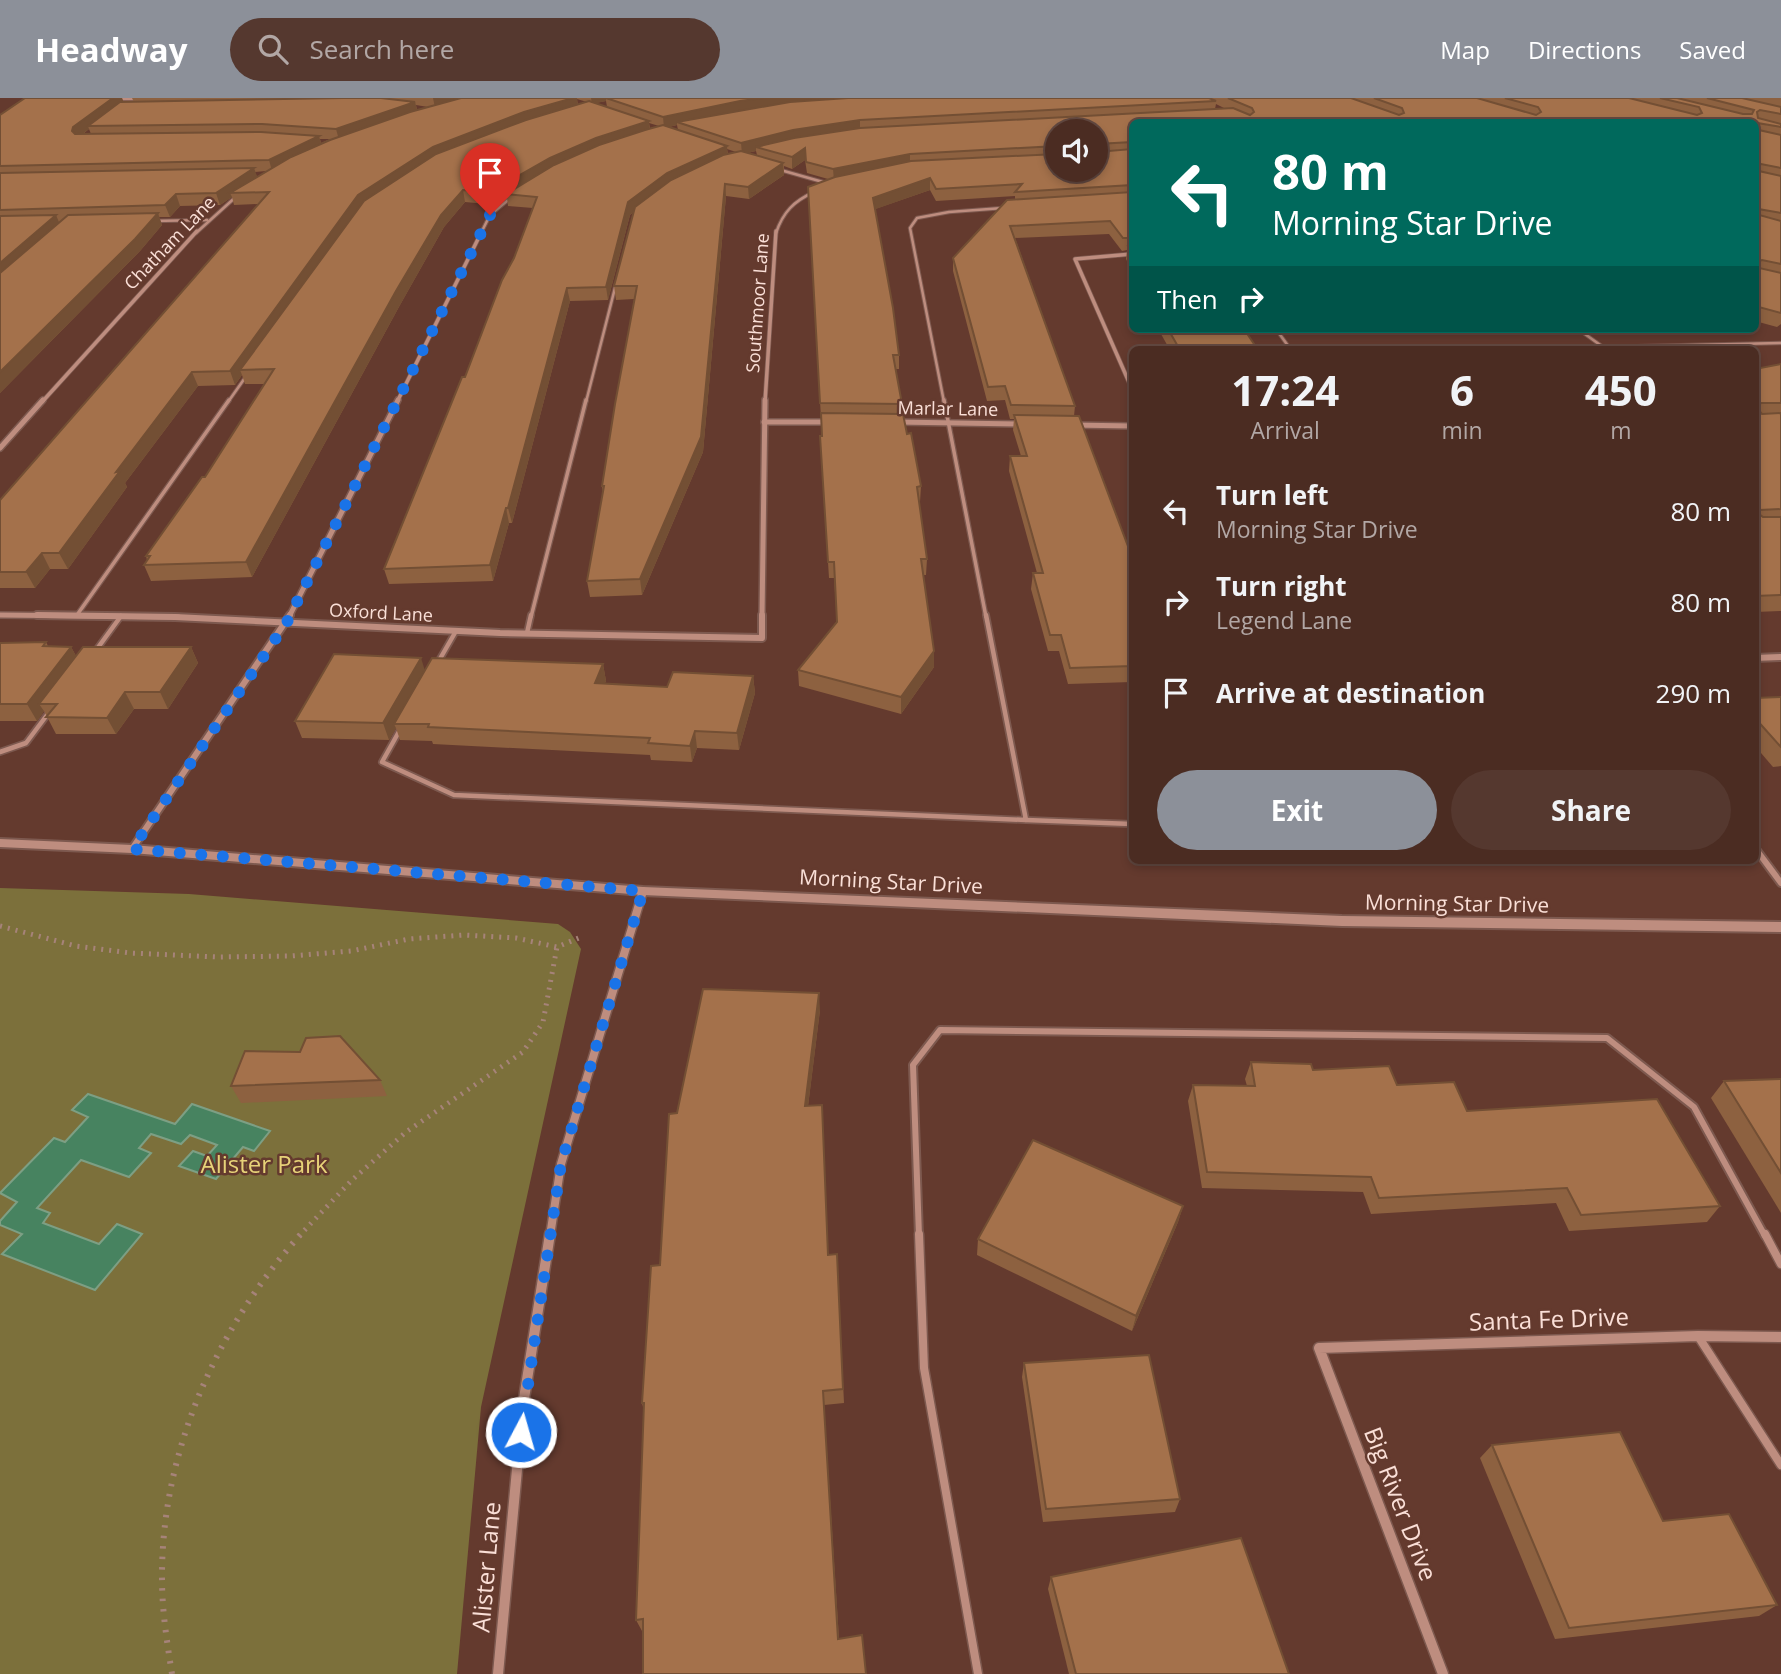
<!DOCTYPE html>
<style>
body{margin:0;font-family:"Open Sans",sans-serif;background:#55382f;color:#f1f3f6;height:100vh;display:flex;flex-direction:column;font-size:26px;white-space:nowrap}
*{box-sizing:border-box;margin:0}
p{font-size:23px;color:#b2a7a5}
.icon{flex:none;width:38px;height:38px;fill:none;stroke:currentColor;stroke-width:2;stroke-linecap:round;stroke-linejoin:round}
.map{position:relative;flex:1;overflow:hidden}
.details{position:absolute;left:1129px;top:248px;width:630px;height:518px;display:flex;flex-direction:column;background:#4b2c22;border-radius:10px;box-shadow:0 4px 10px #0003,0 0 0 2px #624840}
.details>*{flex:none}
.banner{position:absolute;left:1129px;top:21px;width:630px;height:214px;border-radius:10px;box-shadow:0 4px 10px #0003,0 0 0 2px #624840;background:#00695c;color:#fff;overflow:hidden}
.fabs{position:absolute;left:1045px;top:21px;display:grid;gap:14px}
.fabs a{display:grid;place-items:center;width:63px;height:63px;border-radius:50%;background:#4b2c22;box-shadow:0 4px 10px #0003,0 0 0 2px #624840;font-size:35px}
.pin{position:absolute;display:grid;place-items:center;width:60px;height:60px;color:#fff;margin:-72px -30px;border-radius:50% 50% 50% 0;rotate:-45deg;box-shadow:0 0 7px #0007}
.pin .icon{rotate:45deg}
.me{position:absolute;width:77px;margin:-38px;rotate:6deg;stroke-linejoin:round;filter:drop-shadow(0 0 5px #0008)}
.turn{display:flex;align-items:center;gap:24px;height:147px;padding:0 28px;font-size:32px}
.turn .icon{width:91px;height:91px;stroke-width:2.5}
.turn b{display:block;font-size:49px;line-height:60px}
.then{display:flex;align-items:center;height:66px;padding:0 28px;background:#0003;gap:14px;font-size:26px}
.eta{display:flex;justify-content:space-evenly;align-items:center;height:119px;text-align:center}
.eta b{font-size:42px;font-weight:700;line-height:49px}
.primary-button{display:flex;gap:14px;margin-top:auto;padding:14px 28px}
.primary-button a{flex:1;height:80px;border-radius:42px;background:#8c9099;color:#fff;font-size:28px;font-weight:700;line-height:80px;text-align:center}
.primary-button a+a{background:#55382f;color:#f1f3f6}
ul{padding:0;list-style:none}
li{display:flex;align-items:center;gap:21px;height:91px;padding:0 28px}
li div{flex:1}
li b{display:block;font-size:26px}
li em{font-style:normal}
header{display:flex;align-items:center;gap:42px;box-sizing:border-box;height:98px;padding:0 35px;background:#8c9099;color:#fff}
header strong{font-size:33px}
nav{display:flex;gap:38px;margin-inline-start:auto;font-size:24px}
.search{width:490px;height:63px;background:#55382f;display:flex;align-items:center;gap:18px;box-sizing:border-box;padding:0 24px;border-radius:38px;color:#b2a7a5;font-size:26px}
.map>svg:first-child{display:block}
.green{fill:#7c703b}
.water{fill:#478360;stroke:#7d9f84;stroke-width:2}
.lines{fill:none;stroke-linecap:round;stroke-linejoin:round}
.service-far4-casing{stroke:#7d594f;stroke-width:4.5}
.service-far3-casing{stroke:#7d594f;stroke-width:6}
.service-far2-casing{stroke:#7d594f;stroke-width:8}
.service-far1-casing{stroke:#7d594f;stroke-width:10}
.service-casing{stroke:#7d594f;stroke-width:11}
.minor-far5-casing{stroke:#7d594f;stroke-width:4.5}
.minor-far4-casing{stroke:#7d594f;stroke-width:5}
.minor-far3-casing{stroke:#7d594f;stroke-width:8}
.minor-far2-casing{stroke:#7d594f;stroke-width:10}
.minor-far1-casing{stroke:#7d594f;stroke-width:11}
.minor-casing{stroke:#7d594f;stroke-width:13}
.tertiary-casing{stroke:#7d594f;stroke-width:4}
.path-far1{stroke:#a68379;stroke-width:5;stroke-dasharray:2 6;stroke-linecap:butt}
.path{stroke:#a68379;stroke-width:6;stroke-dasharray:2.5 8;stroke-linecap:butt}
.service-far4{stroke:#be8d7f;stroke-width:2.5}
.service-far3{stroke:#be8d7f;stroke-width:3.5}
.service-far2{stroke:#be8d7f;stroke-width:4.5}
.service-far1{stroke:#be8d7f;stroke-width:6}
.service{stroke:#be8d7f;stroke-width:8}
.minor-far5{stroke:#be8d7f;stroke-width:2.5}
.minor-far4{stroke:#be8d7f;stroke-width:3.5}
.minor-far3{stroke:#be8d7f;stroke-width:5}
.minor-far2{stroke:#be8d7f;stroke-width:6}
.minor-far1{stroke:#be8d7f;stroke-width:8}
.minor{stroke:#be8d7f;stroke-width:10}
.tertiary{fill:#be8d7f;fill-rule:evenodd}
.wall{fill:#8d6140;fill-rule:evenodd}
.shaded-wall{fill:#734f34}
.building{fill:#a4714b;stroke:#734f34;stroke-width:2}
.route{stroke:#1a73e8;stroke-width:12;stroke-dasharray:0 21.6}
.labels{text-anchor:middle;stroke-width:5;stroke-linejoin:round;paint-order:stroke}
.far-street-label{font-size:18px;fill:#fadfd7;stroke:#643a2e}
.street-label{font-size:21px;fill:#fadfd7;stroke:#643a2e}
.near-park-label{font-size:24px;fill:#e7d278;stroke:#643a2e}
.near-street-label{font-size:24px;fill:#fadfd7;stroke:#643a2e}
</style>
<header>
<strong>Headway</strong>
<div class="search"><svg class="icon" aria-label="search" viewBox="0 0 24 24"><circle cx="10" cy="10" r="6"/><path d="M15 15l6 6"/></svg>Search here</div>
<nav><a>Map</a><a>Directions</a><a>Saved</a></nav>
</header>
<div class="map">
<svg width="1781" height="1576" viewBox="0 0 1781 1576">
<rect width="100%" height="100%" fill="#643a2e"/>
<path class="green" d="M0,790L189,796L558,826L570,834L581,851L481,1309L457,1576H0Z"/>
<path class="water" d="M88,996L175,1026L192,1006L270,1033L254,1053L243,1049L216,1081L179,1068L193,1053L207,1058L217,1047L190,1037L181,1046L151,1036L139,1050L151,1055L129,1079L81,1062L37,1110L50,1115L43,1125L99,1146L117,1126L142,1136L95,1192L2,1156L22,1136L0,1127V1123L17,1104L0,1095L54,1040L65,1044L88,1019L72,1012Z"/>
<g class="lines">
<g class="service-far4-casing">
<g id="service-far4">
<path d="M115,1H136"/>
<path d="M1276,231L1291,252"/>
<path d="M1603,249L1781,245"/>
<path d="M1305,252L1603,249L1578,231"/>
<path d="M228,304L247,277"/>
<path d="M586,304L616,186"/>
<path d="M944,304L910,130L917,120L949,114L1003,110"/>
</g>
</g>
<g class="service-far3-casing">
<g id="service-far3">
<path d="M944,302L986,519"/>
<path d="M77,517L229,302"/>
<path d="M531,519L586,302"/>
</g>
</g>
<g class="service-far2-casing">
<g id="service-far2">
<path d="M527,535L531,517"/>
<path d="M94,555L121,518"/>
<path d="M437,566L456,533"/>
<path d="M401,630L382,664L454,697L1026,722L986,517"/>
<path d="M0,654L26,645L50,613"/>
<path d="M1026,722L1132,726"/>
</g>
</g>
<g class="service-far1-casing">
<path id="service-far1" d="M919,1138L913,967L940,932L1607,940L1694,1009L1765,1138"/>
</g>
<g class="service-casing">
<g id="service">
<path d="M919,1136L924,1270L978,1576"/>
<path d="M1765,1136L1781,1166"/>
<path d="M1698,1238L1781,1367"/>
</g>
</g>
<g class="minor-far5-casing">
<g id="minor-far5">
<path d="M777,71L830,86"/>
<path d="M151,123L207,122"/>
<path d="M196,135L239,96"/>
<path d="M481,135L490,117L513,98"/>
<path d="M776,135C783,114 794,103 814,94"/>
</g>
</g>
<g class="minor-far4-casing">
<g id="minor-far4">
<path d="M1132,156L1075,161L1132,291"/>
<path d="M42,304L197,133"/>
<path d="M397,304L482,133"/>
<path d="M765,304L776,133"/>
</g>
</g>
<g class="minor-far3-casing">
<g id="minor-far3">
<path d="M764,324H830"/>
<path d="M897,324L1022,326"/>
<path d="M1072,327L1132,328"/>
<path d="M0,350L43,302"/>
<path d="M0,517L179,519"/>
<path d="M289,519L398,302"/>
<path d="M762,519L765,302"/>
</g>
</g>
<g class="minor-far2-casing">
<g id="minor-far2">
<path d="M37,517L175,519L500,535L762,540V517"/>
<path d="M1755,560L1781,559"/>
<path d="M1755,750L1781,785"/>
<path d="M132,751L290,517"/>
</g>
</g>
<g class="minor-far1-casing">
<path id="minor-far1" d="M550,1138L561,1066L643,793"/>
</g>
<g class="minor-casing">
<g id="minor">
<path d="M498,1576L523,1307L550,1136"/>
<path d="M1443,1576L1319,1250L1698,1238L1781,1239"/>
</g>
</g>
<g class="tertiary-casing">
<path id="tertiary" d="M0,741L132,747L643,789L1342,818L1781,824V834L1342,828L643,797L132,755L0,749Z"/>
</g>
<g class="path-far1">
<path d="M0,828L76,848L130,855L218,859L291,858L351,853L409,841L464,837L516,840L557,849L581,839"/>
<path d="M299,1138L352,1082L406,1034L523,954L543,924L557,849"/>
</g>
<path class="path" d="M172,1576C167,1544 162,1513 162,1481C161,1354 217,1229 301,1136"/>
<use href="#service-far4" class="service-far4"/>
<use href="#service-far3" class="service-far3"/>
<use href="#service-far2" class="service-far2"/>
<use href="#service-far1" class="service-far1"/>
<use href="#service" class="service"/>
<use href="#minor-far5" class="minor-far5"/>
<use href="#minor-far4" class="minor-far4"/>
<use href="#minor-far3" class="minor-far3"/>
<use href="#minor-far2" class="minor-far2"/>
<use href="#minor-far1" class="minor-far1"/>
<use href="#minor" class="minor"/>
<use href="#tertiary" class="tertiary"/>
</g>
<g class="wall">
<path d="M25,0H122L123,4H134L132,0H1781V226L1777,229L1755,223V24H1132V173L1126,161L1127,152L1122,153L1109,136L1015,140L1075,308L1074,318L1132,459V584L1068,586L1059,553H1048L1031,491L1033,475H1037L1009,373L1010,358H1021L1013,332L1014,321H1010L1005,302L987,303L953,173V160L1015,102V98L936,103L930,92L875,111L899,257V271H896L902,306V316L921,388L920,404H919L927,461L926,477H923L934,569L901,616L799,588L798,572L837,524L834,480H829L821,353L822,338L808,89L828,81L807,75L805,62L792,71L784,68V77L749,101L726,98L703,354L642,497L590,499L587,483L603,396L602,388L634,201L616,202L614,188L634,114L630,117L608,202L570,203L512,425H509L493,483L389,486L384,471L465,279L514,160L533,110L508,108L507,100L498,107L465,104L444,129L400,207L252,479L151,483L144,467L147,462L146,458L205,379L264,286H245L242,277L235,287L198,288L125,385L127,389L68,471H50L35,490H0V402L258,106L234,107L232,99L220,107L180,108L170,119H159L162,127L140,153L0,295V17ZM577,1L587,4L578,7ZM606,3L607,9L595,5ZM1216,6L1226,11H1215ZM416,7L428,9L417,12ZM649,25L659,28L650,30ZM677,27L678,32L669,29ZM89,31L91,36H83ZM1057,33L1096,72H1057ZM320,41H330L321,45ZM727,51L736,54L728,56ZM756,53L757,57L747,55ZM266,73L257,79L255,74Z"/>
<path d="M1162,231H1244L1258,252H1170L1161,236Z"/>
<path d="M1781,266V513L1755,514V271Z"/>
<path d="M46,544L48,548L71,549L76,558L191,549L198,565L168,611H134L116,636H56L44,613L37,623H0V545Z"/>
<path d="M603,566L606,583L605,585L667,589L753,578L755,595L739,652L697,650L692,664L651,662L650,657L433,646L432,643L400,642L396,630L389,642L302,640L295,623L425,572Z"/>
<path d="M1781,599V668L1773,669L1755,648V600Z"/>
<path d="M820,912L808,1008L828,1157L837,1156L844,1305L824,1307L839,1541L866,1576L642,1533L636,1522L644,1313L642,1305L660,1167L677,1015Z"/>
<path d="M300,954L380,982L387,998L241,1005L231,988Z"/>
<path d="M1251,964L1313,972L1397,987L1720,1108L1707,1124L1569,1133L1556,1105L1371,1116L1363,1094L1202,1090L1188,1003L1193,987L1247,988L1245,981Z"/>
<path d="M1781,981V1115L1711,1000L1724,983Z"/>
<path d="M1183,1108L1178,1124L1132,1233L977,1157L978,1141Z"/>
<path d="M1024,1265L1180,1401L1175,1414L1043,1424L1022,1279Z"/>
<path d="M1492,1347L1663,1423L1777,1507L1759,1518L1555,1541L1480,1360Z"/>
<path d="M1051,1479L1289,1576H1069L1048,1491Z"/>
</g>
<g class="shaded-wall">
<path d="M113,0H122L124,5L88,28L89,31L77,40L72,33L73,29Z"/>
<path d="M433,0H472L435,10Z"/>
<path d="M573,0H577L578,9L526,25L240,272L242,277L235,287L230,273L358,97L433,49L524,14Z"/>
<path d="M591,0H621H606V3L592,6Z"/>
<path d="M763,0H885L677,24V27L664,30L663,19L740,3Z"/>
<path d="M415,4L418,15L339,42L336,31Z"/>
<path d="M860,22V33L756,49V53L742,56L741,45L793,32Z"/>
<path d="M649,23L650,34L506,96L507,100L498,107L495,95L518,78L550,60L596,40Z"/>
<path d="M319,38L322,49L272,73L269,62Z"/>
<path d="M727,48L728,60L668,87L630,117L608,202L606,189L628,104L667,75Z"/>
<path d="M805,50V62L792,71V59Z"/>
<path d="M910,56V67L834,83L833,71Z"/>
<path d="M783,65L784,77L749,101L748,89Z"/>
<path d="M254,70L258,81L230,95L232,99L220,107L216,95Z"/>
<path d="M930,80V92L873,112V100Z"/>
<path d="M725,86L726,98L703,354L642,497L640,481Z"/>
<path d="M463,92L465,104L444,129L400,207L252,479L246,464L396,193L441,117Z"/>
<path d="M176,96L180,108L170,119L165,107Z"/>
<path d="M158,115L162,127L140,153L0,295V274Z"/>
<path d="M56,117L61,129L0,184V165Z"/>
<path d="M567,190L570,203L512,425L508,410Z"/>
<path d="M192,274L198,288L125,385L127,389L68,471L59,455L116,374Z"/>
<path d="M506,410L509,425L493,483L490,467Z"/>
<path d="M42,455L50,471L35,490L26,474Z"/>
<path d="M71,549L80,565L39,606L44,613L37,623L27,606Z"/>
<path d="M191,549L198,565L168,611L160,594Z"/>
<path d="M934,553V569L901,616V599Z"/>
<path d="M421,560L426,576L394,626L396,630L389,642L383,625Z"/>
<path d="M603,566L606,583L598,601L595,585Z"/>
<path d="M753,578L755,595L739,652L737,635Z"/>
<path d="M125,594L134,611L116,636L107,620Z"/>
<path d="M695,633L697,650L692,664L690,648Z"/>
<path d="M819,895L820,912L806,1025L805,1008Z"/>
<path d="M1183,1108L1178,1124L1132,1233L1136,1218Z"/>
</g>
<g class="building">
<path d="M25,0H113L73,29L72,33L75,36L261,34L319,38L269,62L0,68V17Z"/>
<path d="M343,0H381L415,4L336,31L262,26L88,28L120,4Z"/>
<path d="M461,0H573L524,14L433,49L358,97L230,273L192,274L116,374L120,373L59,455H42L26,474H0V402L269,94L230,95L291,59L330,42L410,14Z"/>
<path d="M606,0H763L740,3L663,19Z"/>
<path d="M848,0H1209L1216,3L860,22L793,32L741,45L677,24L790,4Z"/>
<path d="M1228,0H1351L1399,17L1404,15L1402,10L1374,0H1477L1536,17L1541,14L1538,9L1505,0H1629L1697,17L1702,15L1699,9L1660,0H1677L1743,16H1752L1754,12L1707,0H1742L1781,9V16L1760,12L1757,14L1758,20L1781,26V29L1757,25L1756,28L1759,32L1781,37V70L1761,66L1756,68L1759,73L1781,78V115L1758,111L1757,114L1759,117L1781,123V166L1762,162L1757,164L1759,170L1781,175V215L1755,208V24H1132V44L1097,46L1096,47V33H1057V48L910,56L833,71L806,64L805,50L792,59L756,49L794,40L860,30L1233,10L1250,17L1254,14L1252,10Z"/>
<path d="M589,3L649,23L596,40L550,60L518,78L495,95L463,92L441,117L396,193L246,464L144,467L150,458H146L202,379H205L274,271L240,272L364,103L436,56L526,22Z"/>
<path d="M663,27L727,48L667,75L628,104L606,189L567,190L508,410H506L490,467L384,471L462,279H465L502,182L514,160L537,99L506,96L554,67L599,47L645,32Z"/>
<path d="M1132,51V87L1015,94L1022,86L936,91L930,80L873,100L893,210L899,257H893L902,306L820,305L808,89L835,79L911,63L1057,56V72H1096V52L1097,54Z"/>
<path d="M741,53L783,65L748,89L725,86L701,339L640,481L587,483L604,388H602L615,306L637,188H614L635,109L671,82L723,57Z"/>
<path d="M254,70L216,95L176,96L165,107L0,112V75Z"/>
<path d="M1132,94V140H1123L1110,123L1010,128L1075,308L1011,307L1005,288L988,289L953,160L1007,102Z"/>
<path d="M158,115L135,141L0,274V175L68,117Z"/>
<path d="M56,117L0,165V118Z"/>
<path d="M1132,147V156L1128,148Z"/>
<path d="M1168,231H1244L1258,252H1180Z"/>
<path d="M1536,251H1598L1599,252H1537Z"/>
<path d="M1733,251L1731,252H1697Z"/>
<path d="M1781,266V305H1761L1757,310L1762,316L1781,315V411L1760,412L1759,416L1763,419H1781V497L1755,498V271Z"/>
<path d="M821,315L903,316L907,336L911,335L921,388L917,389L927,461H921L934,553L901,599L798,572L837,524L834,464H828L820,338H822Z"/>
<path d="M1014,317L1079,318L1132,459V568L1070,570L1061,537H1050L1033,475H1043L1010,358H1027Z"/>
<path d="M46,544L43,548L71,549L27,606H0V545Z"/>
<path d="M83,549H191L160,594H125L107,620L46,619L57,606H39Z"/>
<path d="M334,556L421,560L383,625L295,623Z"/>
<path d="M432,560L603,566L595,585L667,589L673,574L753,578L737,635L695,633L690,648L648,645L650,640L428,629L429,626H394Z"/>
<path d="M1781,599V649L1755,620V600Z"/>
<path d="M703,891L819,895L805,1008L822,1007L828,1157L837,1156L843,1291L823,1293L838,1541L862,1537L866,1576H643V1521L636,1522L644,1305H642L651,1168L660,1167L669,1016L677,1015Z"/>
<path d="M340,938L380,982L231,988L245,953L300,954L306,940Z"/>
<path d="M1251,964L1311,966L1313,972L1389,968L1397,987L1454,984L1467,1013L1657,1001L1720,1108L1581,1117L1567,1090L1379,1100L1371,1079L1207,1074L1193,987L1255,988Z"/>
<path d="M1781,981V1075L1724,983Z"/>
<path d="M1033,1042L1183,1108L1136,1218L978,1141Z"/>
<path d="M1149,1257L1180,1401L1046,1411L1024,1265Z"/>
<path d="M1620,1334L1663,1423L1729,1416L1777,1507L1569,1530L1492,1347Z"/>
<path d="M1241,1440L1289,1576H1076L1051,1479Z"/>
</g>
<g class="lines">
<path class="route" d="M490,117L287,524L132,751L643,793L561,1066L521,1334"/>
</g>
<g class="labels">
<g class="far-street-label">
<text transform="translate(170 145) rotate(-46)" y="6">Chatham Lane</text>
<text transform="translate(758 205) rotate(-86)" y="6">Southmoor Lane</text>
<text transform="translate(948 311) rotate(1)" y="6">Marlar Lane</text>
<text transform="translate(381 515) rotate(3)" y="6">Oxford Lane</text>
</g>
<g class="street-label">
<text transform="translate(891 784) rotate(3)" y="7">Morning Star Drive</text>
<text transform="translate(1457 806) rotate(1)" y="7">Morning Star Drive</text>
</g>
<g class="near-park-label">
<text x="264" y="1075">Alister Park</text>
</g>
<g class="near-street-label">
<text transform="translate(1549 1222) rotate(-2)" y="8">Santa Fe Drive</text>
<text transform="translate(1400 1406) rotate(69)" y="8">Big River Drive</text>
<text transform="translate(487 1469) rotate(-85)" y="8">Alister Lane</text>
</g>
</g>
</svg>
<div class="fabs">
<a><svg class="icon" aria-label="sound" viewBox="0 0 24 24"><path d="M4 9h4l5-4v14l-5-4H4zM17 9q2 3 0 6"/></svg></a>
</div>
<div class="pin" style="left:490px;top:117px;background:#d93025"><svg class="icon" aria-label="arrive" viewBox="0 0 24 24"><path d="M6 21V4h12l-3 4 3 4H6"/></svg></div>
<svg class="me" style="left:521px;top:1334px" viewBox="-20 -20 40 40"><circle r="17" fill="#1a73e8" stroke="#fff" stroke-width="3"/><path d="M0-11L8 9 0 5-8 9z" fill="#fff"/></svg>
<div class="banner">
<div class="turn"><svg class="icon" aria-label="left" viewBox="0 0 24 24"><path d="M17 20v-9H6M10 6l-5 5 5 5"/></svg><div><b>80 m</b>Morning Star Drive</div></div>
<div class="then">Then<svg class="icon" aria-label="right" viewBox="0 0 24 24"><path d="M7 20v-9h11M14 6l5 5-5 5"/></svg></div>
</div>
<section class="details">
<div class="eta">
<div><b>17:24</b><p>Arrival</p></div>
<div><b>6</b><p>min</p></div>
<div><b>450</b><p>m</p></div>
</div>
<ul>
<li><svg class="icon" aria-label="left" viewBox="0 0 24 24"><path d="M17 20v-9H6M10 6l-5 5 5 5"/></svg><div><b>Turn left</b><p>Morning Star Drive</p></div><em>80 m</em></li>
<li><svg class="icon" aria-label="right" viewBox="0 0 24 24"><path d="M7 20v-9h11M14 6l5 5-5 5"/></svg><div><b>Turn right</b><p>Legend Lane</p></div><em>80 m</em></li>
<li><svg class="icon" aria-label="arrive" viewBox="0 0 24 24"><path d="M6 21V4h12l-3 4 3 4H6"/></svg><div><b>Arrive at destination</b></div><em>290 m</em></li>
</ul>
<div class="primary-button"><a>Exit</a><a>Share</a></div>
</section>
</div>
